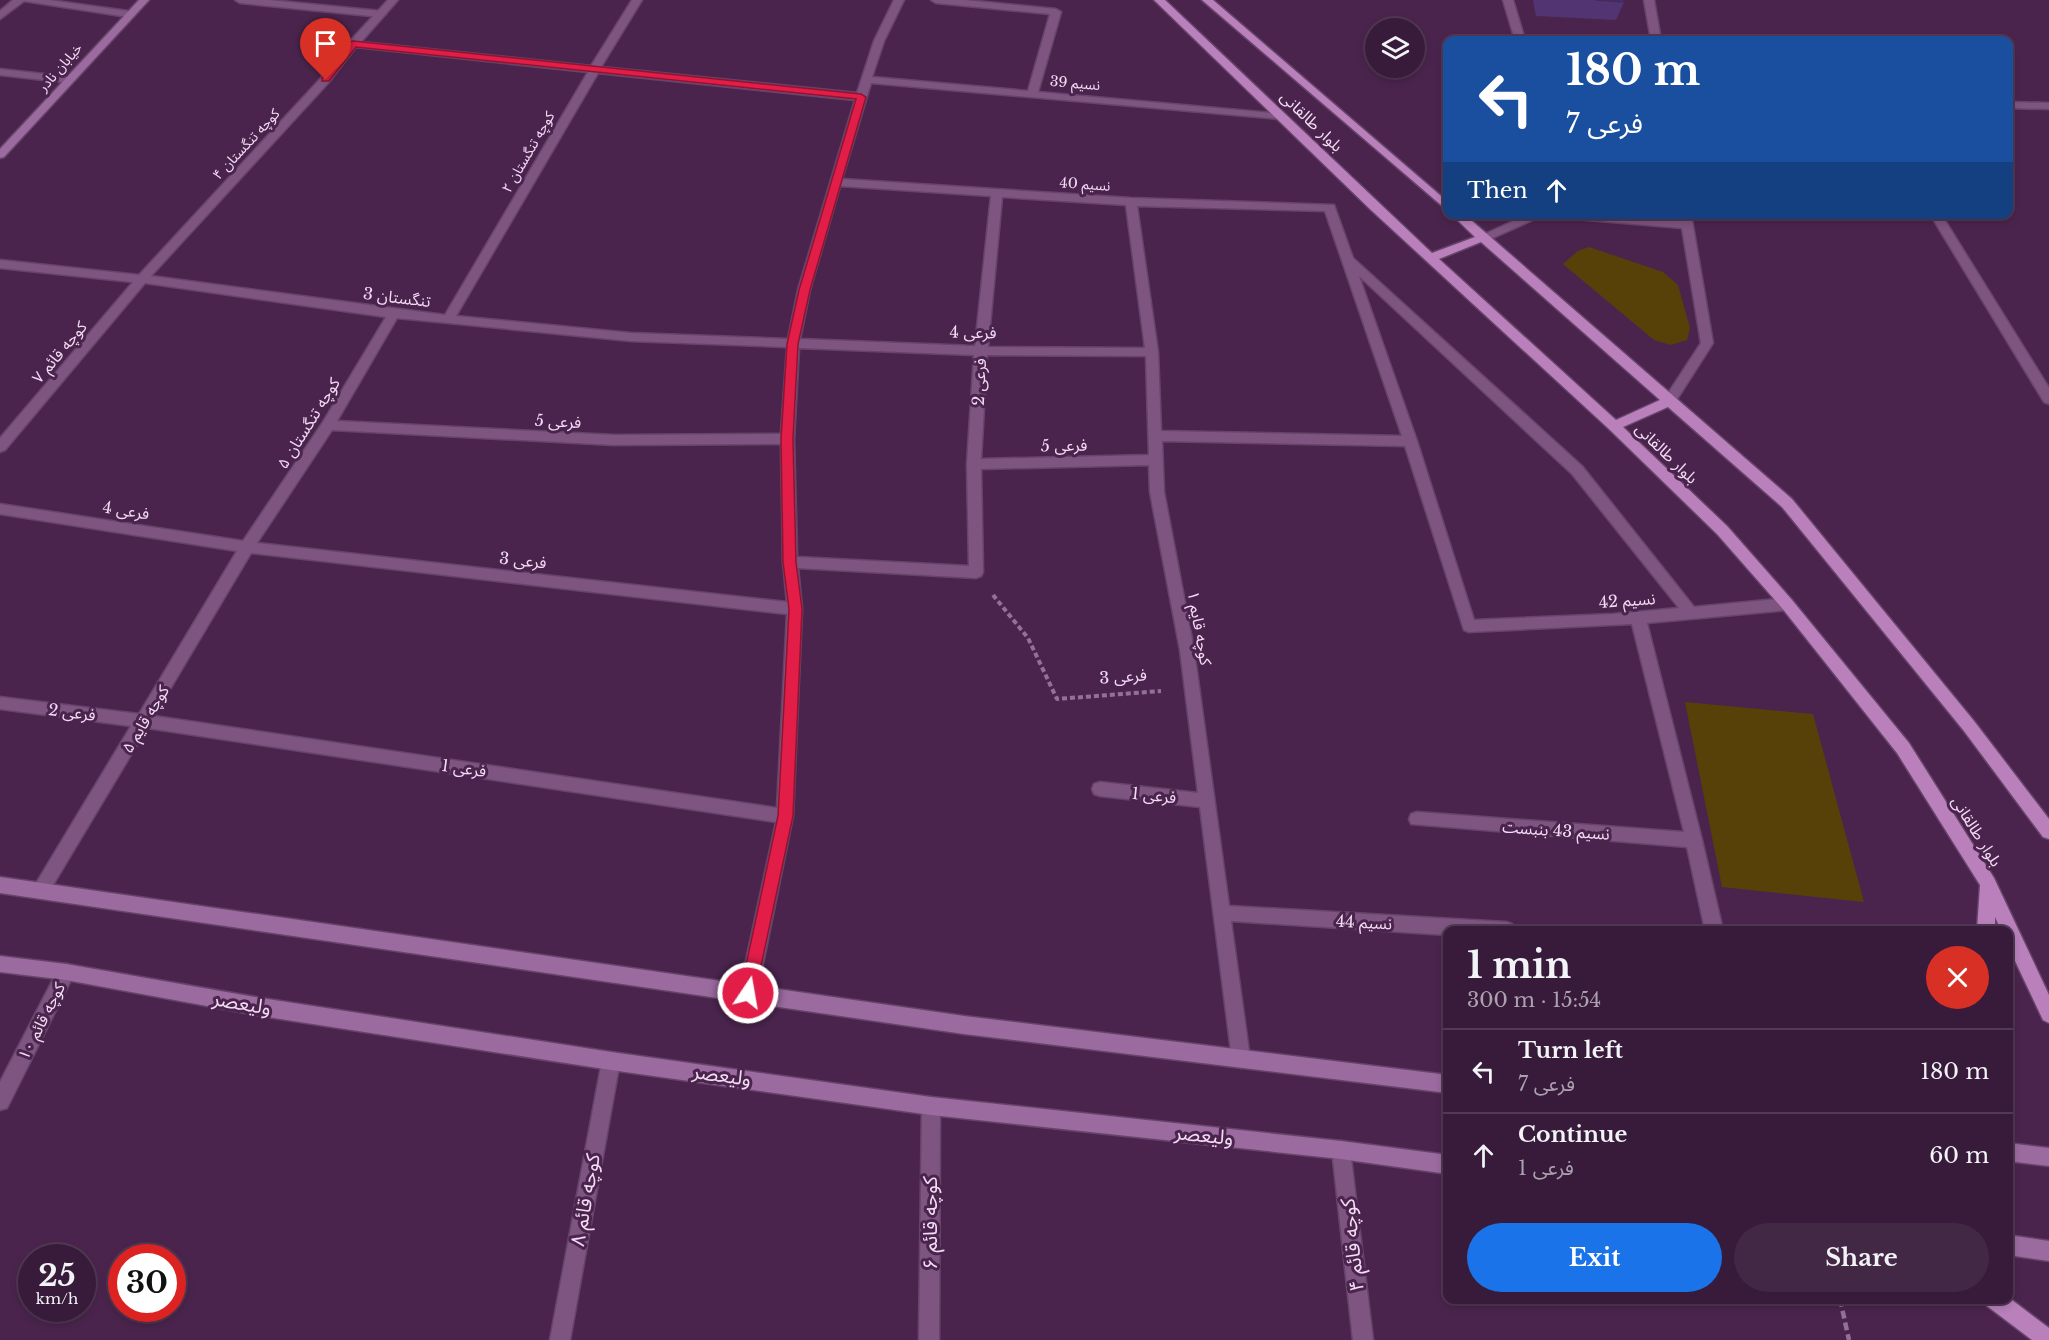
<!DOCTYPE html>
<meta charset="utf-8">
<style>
body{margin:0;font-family:"Libre Baskerville","Noto Sans Arabic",serif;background:#432845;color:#f1f3f6;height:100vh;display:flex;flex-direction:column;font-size:22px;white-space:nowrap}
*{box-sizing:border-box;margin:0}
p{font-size:20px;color:#aba1af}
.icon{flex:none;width:33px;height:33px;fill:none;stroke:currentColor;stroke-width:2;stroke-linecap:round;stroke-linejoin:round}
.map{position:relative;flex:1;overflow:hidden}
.drawer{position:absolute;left:1443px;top:926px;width:570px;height:378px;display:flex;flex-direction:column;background:#381b3a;border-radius:12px;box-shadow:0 3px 9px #0003,0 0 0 2px #523954}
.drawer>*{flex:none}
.banner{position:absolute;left:1443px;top:36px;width:570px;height:183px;border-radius:12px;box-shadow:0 3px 9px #0003,0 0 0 2px #523954;background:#1a4fa0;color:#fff;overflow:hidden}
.controls{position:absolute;left:1365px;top:18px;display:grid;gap:12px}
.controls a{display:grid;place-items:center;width:60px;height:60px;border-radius:50%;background:#381b3a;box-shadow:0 3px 9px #0003,0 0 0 2px #523954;font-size:30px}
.speed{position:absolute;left:18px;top:1244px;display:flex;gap:12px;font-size:30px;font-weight:700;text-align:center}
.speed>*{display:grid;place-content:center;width:78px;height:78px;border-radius:50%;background:#381b3a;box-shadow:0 3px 9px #0003,0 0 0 2px #523954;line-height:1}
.speed small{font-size:15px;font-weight:400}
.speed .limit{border:9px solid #d22;background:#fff;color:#111}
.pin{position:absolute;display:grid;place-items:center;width:51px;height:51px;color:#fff;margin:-62px -26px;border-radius:50% 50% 50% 0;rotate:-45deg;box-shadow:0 0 6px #0007}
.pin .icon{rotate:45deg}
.me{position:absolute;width:66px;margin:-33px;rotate:12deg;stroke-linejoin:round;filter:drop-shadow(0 0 4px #0008)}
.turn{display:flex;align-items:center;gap:21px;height:126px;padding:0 24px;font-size:27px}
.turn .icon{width:78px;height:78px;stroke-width:2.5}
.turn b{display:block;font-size:42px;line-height:51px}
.then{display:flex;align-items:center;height:57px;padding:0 24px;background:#0003;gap:12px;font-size:22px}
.round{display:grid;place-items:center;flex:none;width:63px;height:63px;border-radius:32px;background:#432845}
.headline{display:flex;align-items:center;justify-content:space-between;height:102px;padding:0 24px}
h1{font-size:36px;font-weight:800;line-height:45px}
.button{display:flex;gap:12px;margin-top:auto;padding:12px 24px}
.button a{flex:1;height:69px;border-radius:36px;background:#1a73e8;color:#fff;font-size:24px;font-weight:800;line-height:69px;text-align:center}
.button a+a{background:#432845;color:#f1f3f6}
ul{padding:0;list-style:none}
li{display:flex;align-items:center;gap:18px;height:84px;padding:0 24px;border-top:2px solid #523954}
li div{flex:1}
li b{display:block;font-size:22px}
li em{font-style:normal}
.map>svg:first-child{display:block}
.green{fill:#574109}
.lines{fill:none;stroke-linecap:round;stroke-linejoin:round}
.lane-casing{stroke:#664469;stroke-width:3}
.street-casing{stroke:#664469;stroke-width:3}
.secondary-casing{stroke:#664469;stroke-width:3}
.primary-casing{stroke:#664469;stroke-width:3}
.path-far1{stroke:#927294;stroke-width:4;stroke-dasharray:5 3;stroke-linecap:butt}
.path{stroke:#927294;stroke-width:4.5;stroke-dasharray:8 4;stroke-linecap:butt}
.lane{fill:#7e5481;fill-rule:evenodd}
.street{fill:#7e5481;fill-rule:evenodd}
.secondary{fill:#9b6a9f;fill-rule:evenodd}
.primary{fill:#b980bc;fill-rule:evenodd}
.wall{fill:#533472}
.building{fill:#603d85;stroke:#432b5d;stroke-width:1.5}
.route{fill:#e11d48;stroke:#92132f;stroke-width:1.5}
.labels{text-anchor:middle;stroke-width:6;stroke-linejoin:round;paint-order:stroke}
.far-street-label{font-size:14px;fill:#f3dbf5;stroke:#4a244d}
.street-label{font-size:16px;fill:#f3dbf5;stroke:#4a244d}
.near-street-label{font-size:20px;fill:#f3dbf5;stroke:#4a244d}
</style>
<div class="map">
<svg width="2049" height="1340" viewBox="0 0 2049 1340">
<rect width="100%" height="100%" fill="#4a244d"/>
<g class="green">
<path d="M1589,247L1663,272L1678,285L1690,328L1687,340L1671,345L1654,340L1563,264L1578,251Z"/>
<path d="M1685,702L1813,714L1864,902L1722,887Z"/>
</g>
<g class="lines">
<g class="lane-casing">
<g id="lane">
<path d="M235,0H269L381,11L386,14L381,17L240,3Z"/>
<path d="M1503,0H1513L1525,40H1515Z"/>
<path d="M1644,0H1654L1661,40H1651Z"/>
<path d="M2008,102L2049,103V109L2008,108Z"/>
<path d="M1529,214H1546L1486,241L1482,242L1476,238Z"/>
<path d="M1559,214H1610L1680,221L1679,214H1691L1713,343L1674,404L1669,406L1663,401L1701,343L1682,228L1564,218Z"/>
<path d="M1930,214H1941L2049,388V404L2044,402Z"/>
</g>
</g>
<g class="street-casing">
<g id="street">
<path d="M13,0H49L128,11L133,14L128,17L24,1L0,19V11Z"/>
<path d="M388,0H398L361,42L591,66L632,0H642L601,67L857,93L874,41L894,0H904L884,41L872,77L1028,91L1050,14L936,3L931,0H965L1056,9L1061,12L1038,92L1284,114V118L1280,119L871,83L842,179L1131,198L1334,205L1353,258L1582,466L1694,607L1787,598L1792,600L1794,604L1792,608L1787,610L1647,623L1702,840L1723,930H1705L1687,847L1411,824L1409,819L1411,814L1417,812L1684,832L1632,624L1469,632L1464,630L1405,446L1162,441L1164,492L1194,650L1229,906L1506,922L1512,924L1515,930H1448V935L1231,921L1250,1059L1247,1065L1241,1068L1235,1065L1232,1059L1200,807L1100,796L1094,794L1092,789L1094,784L1100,782L1198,793L1180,650L1150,492L1149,465L981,469L983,572L981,576L976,578L798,568L802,609L793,816L757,993L754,999L748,1002L742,999L739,993L776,822L147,728L47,895L41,898L35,895L33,890L35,885L131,726L0,709V697L139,714L237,551L0,514V504L243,541L323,422L386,317L145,283L5,450L0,452V438L133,282L0,268V260L139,275L321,78L349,42ZM356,47L588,72L445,315L151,276L329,82ZM598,73L855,100L798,290L788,339L631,333L456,316ZM840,186L991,196L975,346L800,339L810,290ZM1002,197L1126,205L1145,348L988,347ZM1137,206L1325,211L1402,436L1161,431L1158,352ZM1359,276L1572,474L1679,608L1613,614L1474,620L1417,441ZM397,318L631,341L787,347L781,434L614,435L337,421ZM799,348L974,355L967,464L969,566L797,557L794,439ZM987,355L1146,356L1149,455L981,459ZM332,430L614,445L781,444L783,562L787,602L257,543ZM251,553L787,614L777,808L154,716Z"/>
<path d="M0,69L70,77L75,80L70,83L0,75Z"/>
<path d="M66,964L72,966L75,972L7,1108L0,1110V1082L60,966Z"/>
<path d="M611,1052L617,1055L620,1061L570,1340H550L602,1061L605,1055Z"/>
<path d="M931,1097L938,1099L940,1106L939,1340H919L922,1106L924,1099Z"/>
<path d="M1341,1141L1348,1143L1350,1150L1373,1340H1353L1332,1150L1334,1143Z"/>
</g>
</g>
<g class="secondary-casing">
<g id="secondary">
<path d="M139,0H149L4,157L0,158V149Z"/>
<path d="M0,877L964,1016L1448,1075V1093L964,1034L0,893Z"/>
<path d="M0,956L66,964L261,998L611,1052L931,1097L1341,1141L1448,1155V1174L1341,1159L931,1115L611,1070L261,1016L66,980L0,972Z"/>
<path d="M2008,1143L2049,1148V1166L2008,1161Z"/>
<path d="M2008,1235L2049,1241V1261L2008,1255Z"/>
</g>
</g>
<g class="primary-casing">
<g id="primary">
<path d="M1154,0H1165L1432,253L1475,237L1451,214H1464L1792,499L1974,721L2049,819V839L2043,837L1964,731L1782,507L1668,407L1623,427L1727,526L1792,600L1909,743L1994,878L2049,995V1023L2043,1020L2008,946V930H2001L1995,917V930H1977L1980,885L1897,753L1782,608L1717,534L1609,429L1371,210ZM1481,242L1660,400L1616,420L1439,259Z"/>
<path d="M1202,0H1213L1448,202V211Z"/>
<path d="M2008,1297L2049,1328V1340H2032L1987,1306L1984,1299Z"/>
</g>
</g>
<path class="path-far1" d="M993,595L1028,638L1057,699L1161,691"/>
<path class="path" d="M1840,1299L1849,1340"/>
<use href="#lane" class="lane"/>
<use href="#street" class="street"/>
<use href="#secondary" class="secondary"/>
<use href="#primary" class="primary"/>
</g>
<path class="wall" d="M1533,0H1623L1624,2L1616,20L1536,16Z"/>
<path class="building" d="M1596,0H1623L1624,2Z"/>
<path class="route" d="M353,41L861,94L866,97L810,290L798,344L793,439L796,562L802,609L793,816L754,999L748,1001L742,999L740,993L778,816L789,609L783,562L781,439L787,344L799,290L856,99L356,47L329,81H322V78L350,42Z"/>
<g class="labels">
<g class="far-street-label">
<text transform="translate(60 67) rotate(-49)" y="5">خیابان نادر</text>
<text transform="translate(1075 83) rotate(5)" y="5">نسیم 39</text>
<text transform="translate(246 144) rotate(-47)" y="5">کوچه تنگستان ۴</text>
<text transform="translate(528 152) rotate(-60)" y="5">کوچه تنگستان ۲</text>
<text transform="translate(1085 184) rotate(4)" y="5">نسیم 40</text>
</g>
<g class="street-label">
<text transform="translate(1312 121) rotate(44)" y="6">بلوار طالقانی</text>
<text transform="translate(397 297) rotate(7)" y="6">تنگستان 3</text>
<text transform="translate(973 332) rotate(1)" y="6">فرعی 4</text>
<text transform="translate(59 352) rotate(-50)" y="6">کوچه قائم ۷</text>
<text transform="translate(979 382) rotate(-87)" y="6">فرعی 2</text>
<text transform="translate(558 421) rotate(3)" y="6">فرعی 5</text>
<text transform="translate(308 423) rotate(-58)" y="6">کوچه تنگستان ۵</text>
<text transform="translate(1064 445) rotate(-1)" y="6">فرعی 5</text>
<text transform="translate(1667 453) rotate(44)" y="6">بلوار طالقانی</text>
<text transform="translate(126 510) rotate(9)" y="6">فرعی 4</text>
<text transform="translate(523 560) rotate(6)" y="6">فرعی 3</text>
<text transform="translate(1627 600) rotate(-4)" y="6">نسیم 42</text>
<text transform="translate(1200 628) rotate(80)" y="6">کوچه قایم ۱</text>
<text transform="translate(1123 676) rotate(-4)" y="6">فرعی 3</text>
<text transform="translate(72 712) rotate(7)" y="6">فرعی 2</text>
<text transform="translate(145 719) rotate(-59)" y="6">کوچه قایم ۵</text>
<text transform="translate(464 768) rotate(8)" y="6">فرعی 1</text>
<text transform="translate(1154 795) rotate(6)" y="6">فرعی 1</text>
<text transform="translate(1556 830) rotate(4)" y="6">نسیم 43 بنبست</text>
<text transform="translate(1977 831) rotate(58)" y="6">بلوار طالقانی</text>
<text transform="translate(1364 922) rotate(3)" y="6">نسیم 44</text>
<text transform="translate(41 1021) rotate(-63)" y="6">کوچه قائم ۱۰</text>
</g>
<g class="near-street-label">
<text transform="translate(242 1003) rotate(10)" y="7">ولیعصر</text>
<text transform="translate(722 1075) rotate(8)" y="7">ولیعصر</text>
<text transform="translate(1204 1135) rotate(6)" y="7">ولیعصر</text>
<text transform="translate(585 1200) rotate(-80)" y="7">کوچه قائم ۸</text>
<text transform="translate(930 1223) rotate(-90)" y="7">کوچه قائم ۶</text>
<text transform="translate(1352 1245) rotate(-96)" y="7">کوچه قائم ۴</text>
</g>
</g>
</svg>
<div class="controls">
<a><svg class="icon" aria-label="layers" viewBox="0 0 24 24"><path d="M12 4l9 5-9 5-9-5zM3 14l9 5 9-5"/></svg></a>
</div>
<div class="speed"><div>25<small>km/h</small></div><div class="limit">30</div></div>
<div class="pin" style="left:326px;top:80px;background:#d93025"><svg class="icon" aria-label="arrive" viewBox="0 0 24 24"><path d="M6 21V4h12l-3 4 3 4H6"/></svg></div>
<svg class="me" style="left:748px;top:993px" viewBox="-20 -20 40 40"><circle r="17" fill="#e11d48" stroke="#fff" stroke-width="3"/><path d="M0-11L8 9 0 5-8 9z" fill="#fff"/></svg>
<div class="banner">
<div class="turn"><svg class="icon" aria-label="left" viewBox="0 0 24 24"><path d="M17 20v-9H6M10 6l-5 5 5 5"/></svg><div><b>180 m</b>فرعی 7</div></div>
<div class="then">Then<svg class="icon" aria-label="ahead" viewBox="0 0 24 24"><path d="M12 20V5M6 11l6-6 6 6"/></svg></div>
</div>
<section class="drawer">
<div class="headline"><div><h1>1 min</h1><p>300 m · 15:54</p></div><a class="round" style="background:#d93025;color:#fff"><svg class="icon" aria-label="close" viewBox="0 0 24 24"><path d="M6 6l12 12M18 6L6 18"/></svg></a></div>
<ul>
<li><svg class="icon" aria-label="left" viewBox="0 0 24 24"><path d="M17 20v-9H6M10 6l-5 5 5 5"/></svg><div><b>Turn left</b><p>فرعی 7</p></div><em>180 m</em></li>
<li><svg class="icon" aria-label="ahead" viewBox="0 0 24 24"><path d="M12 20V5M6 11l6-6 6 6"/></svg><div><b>Continue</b><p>فرعی 1</p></div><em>60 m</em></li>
</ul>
<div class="button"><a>Exit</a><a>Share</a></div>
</section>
</div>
